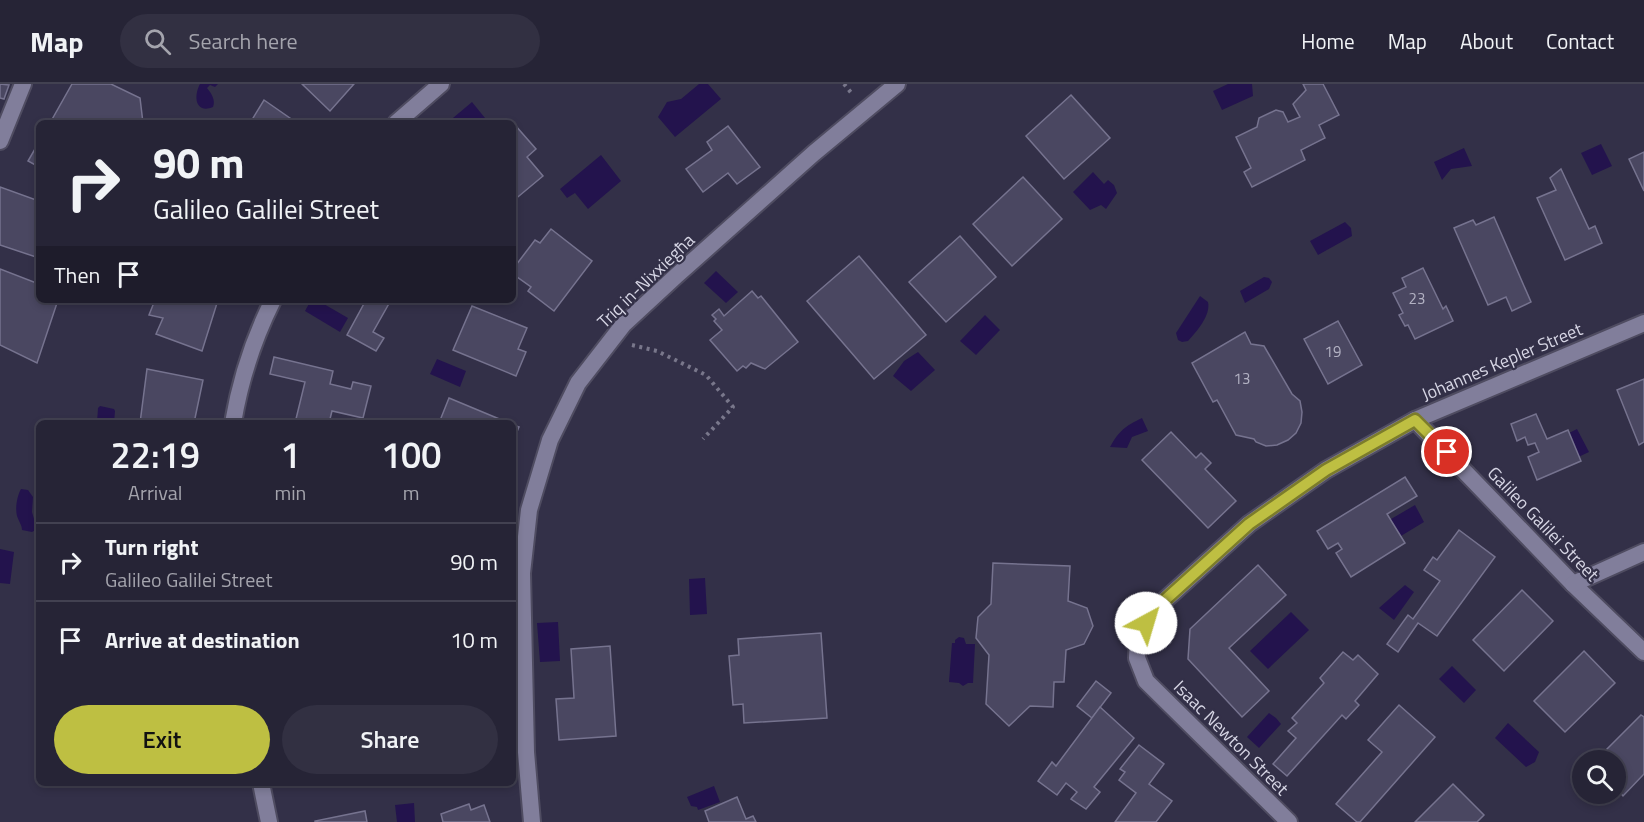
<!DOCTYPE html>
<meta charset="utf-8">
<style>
body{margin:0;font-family:"Titillium Web",sans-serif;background:#323042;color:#f1f3f6;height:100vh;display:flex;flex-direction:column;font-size:22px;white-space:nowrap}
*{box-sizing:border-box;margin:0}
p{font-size:20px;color:#a4a4ad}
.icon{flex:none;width:33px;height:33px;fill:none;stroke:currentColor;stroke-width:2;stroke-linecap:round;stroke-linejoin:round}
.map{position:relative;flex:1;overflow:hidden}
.side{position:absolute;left:36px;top:336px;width:480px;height:366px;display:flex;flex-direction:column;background:#262436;border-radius:9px;box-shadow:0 3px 9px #0003,0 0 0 2px #424151}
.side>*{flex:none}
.hud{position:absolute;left:36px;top:36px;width:480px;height:183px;border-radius:9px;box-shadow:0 3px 9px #0003,0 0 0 2px #424151;background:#262436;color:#f1f3f6;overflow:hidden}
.buttons{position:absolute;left:1572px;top:666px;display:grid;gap:12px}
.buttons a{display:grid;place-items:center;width:54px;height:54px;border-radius:50%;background:#262436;box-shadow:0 3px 9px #0003,0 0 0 2px #424151;font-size:30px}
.pin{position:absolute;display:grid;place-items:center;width:51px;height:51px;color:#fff;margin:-26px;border:3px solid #fff;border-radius:50%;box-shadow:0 2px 6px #0007}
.me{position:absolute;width:66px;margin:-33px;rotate:39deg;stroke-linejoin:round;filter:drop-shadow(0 0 4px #0008)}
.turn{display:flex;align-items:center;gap:21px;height:126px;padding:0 18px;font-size:27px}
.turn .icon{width:78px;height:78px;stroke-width:2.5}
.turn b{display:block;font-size:42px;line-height:51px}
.then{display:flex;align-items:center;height:57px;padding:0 18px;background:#0003;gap:12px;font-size:22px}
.eta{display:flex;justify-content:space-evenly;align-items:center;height:102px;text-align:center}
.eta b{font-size:36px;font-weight:600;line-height:42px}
.action{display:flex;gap:12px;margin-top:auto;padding:12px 18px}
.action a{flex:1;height:69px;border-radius:36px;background:#bebf42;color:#111;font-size:24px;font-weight:600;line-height:69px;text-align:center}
.action a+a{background:#323042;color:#f1f3f6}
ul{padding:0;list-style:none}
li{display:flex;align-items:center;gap:18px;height:78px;padding:0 18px;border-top:2px solid #424151}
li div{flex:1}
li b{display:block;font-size:22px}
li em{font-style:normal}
header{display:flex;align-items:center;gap:36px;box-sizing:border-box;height:84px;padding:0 30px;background:#262436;border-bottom:2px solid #424151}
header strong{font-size:28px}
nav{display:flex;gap:33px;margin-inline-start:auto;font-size:21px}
.search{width:420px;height:54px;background:#323042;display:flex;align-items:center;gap:15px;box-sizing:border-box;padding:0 21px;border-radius:33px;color:#a4a4ad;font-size:22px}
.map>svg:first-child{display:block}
.water{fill:#23134d}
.building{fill:#4a4761;stroke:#76738f;stroke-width:1.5}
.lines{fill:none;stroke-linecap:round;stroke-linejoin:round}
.minor-casing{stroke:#4f4c61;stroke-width:20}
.path{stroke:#79778b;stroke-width:4;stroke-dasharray:3 4.5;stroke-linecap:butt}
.minor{stroke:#817e9b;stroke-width:16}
.route-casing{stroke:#7c7c2b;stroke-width:15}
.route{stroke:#bebf42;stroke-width:10}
.labels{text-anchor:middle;stroke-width:4.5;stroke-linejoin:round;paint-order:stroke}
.number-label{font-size:15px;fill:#b3b2c3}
.street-label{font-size:18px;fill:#d6d5e4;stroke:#333048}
</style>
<header>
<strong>Map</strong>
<div class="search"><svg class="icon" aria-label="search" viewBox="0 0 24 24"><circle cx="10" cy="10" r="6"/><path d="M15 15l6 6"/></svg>Search here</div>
<nav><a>Home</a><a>Map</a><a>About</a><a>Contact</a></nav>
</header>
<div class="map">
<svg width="1644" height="738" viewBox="0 0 1644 738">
<rect width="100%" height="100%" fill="#333048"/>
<g class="water">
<path d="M200,0H218L215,3L210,1L207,4C211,9 216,16 213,23C196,30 193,13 200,0Z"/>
<path d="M699,0H708L721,15L675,53L658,33L667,18L681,15Z"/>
<path d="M1228,0H1252L1253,12L1222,26L1213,7Z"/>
<path d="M472,18L485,34L479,39H447Z"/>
<path d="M1601,60L1612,82L1592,91L1581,69Z"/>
<path d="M1464,64L1472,82L1451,85L1442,96L1434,78Z"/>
<path d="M601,71L621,97L588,125L575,109L567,114L560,105Z"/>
<path d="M1093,88L1104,100L1108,96L1114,101L1117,109L1106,125L1101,121L1090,126L1073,108Z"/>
<path d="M1345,138L1351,144L1352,152L1318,171L1310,157Z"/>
<path d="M716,187L738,208L726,219L704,199Z"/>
<path d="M1264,193L1269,194L1272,198L1269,205L1245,219L1240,207Z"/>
<path d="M1200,212L1208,218C1211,231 1197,247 1188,257L1182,258L1178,256L1176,249Z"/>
<path d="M311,216H317L348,234L340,248L305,227Z"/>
<path d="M985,231L1000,246L976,271L960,257Z"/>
<path d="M918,268L935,286L911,307L893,292L904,277Z"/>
<path d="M437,275L466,287L460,303L430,290Z"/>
<path d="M100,322L114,325L115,327L114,339H97L98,324Z"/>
<path d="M1142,334L1148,347L1132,353L1127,364L1110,363C1119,347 1125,342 1142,334Z"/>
<path d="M1577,345L1589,368L1574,375L1563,352Z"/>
<path d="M21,405L28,406L33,413L32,428L34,435L37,434L39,444L32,448L22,446C22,441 19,438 17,432C15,424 17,412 21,405Z"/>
<path d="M1415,421L1424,438L1396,455L1386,438Z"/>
<path d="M0,465L14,468L10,500L0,499Z"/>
<path d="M705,494L707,530L690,531L689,495Z"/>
<path d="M1405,501L1414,508L1394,536L1379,524Z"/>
<path d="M1291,528L1309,546L1268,585L1250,567Z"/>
<path d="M558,538L560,577L540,578L537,539Z"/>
<path d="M959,553L964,554L966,560H975L973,599H968L963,602L959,599L949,598L952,559H955V556Z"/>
<path d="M1452,582L1476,606L1464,619L1439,595Z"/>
<path d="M1269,629L1276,634L1281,640L1259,664L1247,653Z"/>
<path d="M1508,639L1539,668L1535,678L1526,683L1495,654Z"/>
<path d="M714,702L720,718L698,726L697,723L691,722L687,713Z"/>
<path d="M414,719L415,738H397L395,721Z"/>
</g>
<g class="building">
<path d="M0,0L9,1L4,15L0,14Z"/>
<path d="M72,0H111L140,14L143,39H50Z"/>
<path d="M302,0H354L330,27Z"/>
<path d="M1303,0H1323L1339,31L1319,41L1325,54L1301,66L1305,76L1252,103L1244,88L1251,84L1236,53L1257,43L1259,34L1276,26L1283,28L1288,38L1300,33L1293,20L1306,6Z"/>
<path d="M1071,11L1110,54L1064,95L1026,52Z"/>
<path d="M264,16L297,39H250Z"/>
<path d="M515,41L536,65L527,73L543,92L513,117V43Z"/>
<path d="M728,42L760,83L737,100L728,89L703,108L686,85L712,66L707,58Z"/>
<path d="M39,58V83L28,77Z"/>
<path d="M1644,68V107L1629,75Z"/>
<path d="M1561,85L1589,145L1595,142L1602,159L1565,176L1537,114L1556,106L1550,94Z"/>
<path d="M1023,93L1062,135L1012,182L973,140Z"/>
<path d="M0,103L39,117V174L0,161Z"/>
<path d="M1494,133L1531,218L1512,227L1506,213L1488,221L1454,144L1473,136L1476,141Z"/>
<path d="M551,145L592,177L554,227L528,207L531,203L513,190V185L535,156L540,159Z"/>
<path d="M960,152L996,193L946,238L909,198Z"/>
<path d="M859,172L926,251L874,295L807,217Z"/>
<path d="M1423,184L1443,225L1446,222L1453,237L1415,255L1408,241L1405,242L1399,231L1403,229L1393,209L1406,203L1402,194Z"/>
<path d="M0,185L39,200V216H58L37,279L0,261Z"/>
<path d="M752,207L758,214L761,212L798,258L765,285L751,279L746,284L743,282L737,287L710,256L722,246L714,237L716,235L712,231L719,225L724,232Z"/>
<path d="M155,216H218L202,267L156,250L163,234L149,231Z"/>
<path d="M366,216H391L373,248L384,254L376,267L347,251Z"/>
<path d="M472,222L527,244L518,265L526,268L516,292L453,266Z"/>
<path d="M1338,237L1362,281L1328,300L1304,255Z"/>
<path d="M1245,248L1251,260L1264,262L1292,310L1300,317L1302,328L1301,339L1296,349L1288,356L1277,361L1266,362L1256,358L1254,355L1236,351L1217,316L1213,318L1192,279Z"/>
<path d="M274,273L333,287L330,300L351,305L353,298L371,302L363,334L332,327L329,339H295L305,298L270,290Z"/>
<path d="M147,285L203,296L194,339H140Z"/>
<path d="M1644,295V358L1639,361L1617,306Z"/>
<path d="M449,314L509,339H439Z"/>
<path d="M1536,330L1547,355L1568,346L1581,377L1537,396L1528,373L1539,368L1535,359L1528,361L1525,353L1517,357L1511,340Z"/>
<path d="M513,341L519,343L513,357Z"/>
<path d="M1171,348L1196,374L1201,369L1211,379L1205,385L1236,417L1208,444L1142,376Z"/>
<path d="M1405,393L1417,412L1387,430L1405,459L1351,493L1336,469L1342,465L1338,459L1328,465L1317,447Z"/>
<path d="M1459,446L1495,473L1437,552L1418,539L1398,568L1387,560L1408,531L1413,535L1440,497L1424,486L1433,473L1437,476Z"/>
<path d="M993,479L1070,482L1068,517L1087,524L1093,542L1084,560L1066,566L1064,598H1054L1053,623L1030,622L1009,642L986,620L989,571L976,554L978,533L991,520Z"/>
<path d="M1258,481L1286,511L1229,564L1269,607L1242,633L1188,575L1190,545Z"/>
<path d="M1522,506L1553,537L1504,587L1473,556Z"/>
<path d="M821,549L827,634L744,639L743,620L733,621L729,572L739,571L738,555Z"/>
<path d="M610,562L616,652L559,656L556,615L574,614L571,565Z"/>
<path d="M1584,567L1615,599L1565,648L1534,617Z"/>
<path d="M1343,568L1353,576L1358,571L1378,590L1355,617L1359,621L1346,635L1342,631L1287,692L1273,680L1296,654L1288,647L1297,639L1292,634L1324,599L1320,594Z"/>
<path d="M1096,597L1111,609L1092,634L1077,622Z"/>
<path d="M1399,621L1435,653L1360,738H1357L1336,720L1382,668L1368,656Z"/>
<path d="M1100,623L1134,654L1094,703L1100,708L1086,725L1071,715L1077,708L1066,699L1057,711L1038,697L1052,678L1056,682Z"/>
<path d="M1641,631L1644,633V690L1623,712L1616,704V676H1596Z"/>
<path d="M1139,661L1164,680L1149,700L1172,717L1156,738H1115L1136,709L1119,696L1125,688L1120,685Z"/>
<path d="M1453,700L1484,731L1477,738H1415Z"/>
<path d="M737,713L746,735L753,732L756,738H709L705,727Z"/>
<path d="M469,720L471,726L484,721L490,738H443L441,730Z"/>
<path d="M365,727L367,738H315V737Z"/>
</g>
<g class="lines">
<g class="minor-casing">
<g id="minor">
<path d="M396,39L441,0"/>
<path d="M0,57L23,0"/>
<path d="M1415,336L1573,500L1644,568"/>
<path d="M233,339C240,297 254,254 273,216"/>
<path d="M1573,500L1644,468"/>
<path d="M261,699L269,738"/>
<path d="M532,738L526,668L522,489L529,426L550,356L578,299L623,241L676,192L814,69L897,0"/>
<path d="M1289,738L1146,597L1137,574L1138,550L1165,516L1249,440L1326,386L1415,336L1644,239"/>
</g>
</g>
<g class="path">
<path d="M844,0L853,11"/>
<path d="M632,261L657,267L706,291L733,323L703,355"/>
</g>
<use href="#minor" class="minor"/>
</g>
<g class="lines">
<g class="route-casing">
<path id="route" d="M1146,539L1165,516L1249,440L1326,386L1415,336L1447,368"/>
</g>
<use href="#route" class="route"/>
</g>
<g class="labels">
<g class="number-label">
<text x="1417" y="220">23</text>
<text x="1333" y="273">19</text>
<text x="1242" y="300">13</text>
</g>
<g class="street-label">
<text transform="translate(646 197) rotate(-44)" y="6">Triq in-Nixxiegħa</text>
<text transform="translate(1502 278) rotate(-23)" y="6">Johannes Kepler Street</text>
<text transform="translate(1543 440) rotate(46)" y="6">Galileo Galilei Street</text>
<text transform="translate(1231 654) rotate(45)" y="6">Isaac Newton Street</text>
</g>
</g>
</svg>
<div class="buttons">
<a><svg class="icon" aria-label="search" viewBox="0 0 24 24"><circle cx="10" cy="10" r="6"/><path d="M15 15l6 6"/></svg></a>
</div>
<div class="pin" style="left:1447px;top:368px;background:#d93025"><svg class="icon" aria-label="arrive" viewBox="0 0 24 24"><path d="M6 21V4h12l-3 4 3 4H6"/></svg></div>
<svg class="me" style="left:1146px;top:539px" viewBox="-20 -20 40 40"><circle r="19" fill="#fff"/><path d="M0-13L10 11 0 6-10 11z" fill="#bebf42"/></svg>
<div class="hud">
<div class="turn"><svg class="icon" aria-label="right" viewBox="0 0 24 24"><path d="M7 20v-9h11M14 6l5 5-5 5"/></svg><div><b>90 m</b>Galileo Galilei Street</div></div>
<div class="then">Then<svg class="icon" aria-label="arrive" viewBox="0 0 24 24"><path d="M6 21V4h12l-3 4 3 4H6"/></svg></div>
</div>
<section class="side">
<div class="eta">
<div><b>22:19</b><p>Arrival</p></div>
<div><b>1</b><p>min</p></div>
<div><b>100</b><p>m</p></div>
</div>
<ul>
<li><svg class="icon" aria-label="right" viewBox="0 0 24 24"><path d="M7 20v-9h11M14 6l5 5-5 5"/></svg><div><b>Turn right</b><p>Galileo Galilei Street</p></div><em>90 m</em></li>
<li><svg class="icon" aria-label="arrive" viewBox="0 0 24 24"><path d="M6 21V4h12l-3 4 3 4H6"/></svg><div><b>Arrive at destination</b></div><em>10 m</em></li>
</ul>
<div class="action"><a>Exit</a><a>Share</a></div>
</section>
</div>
